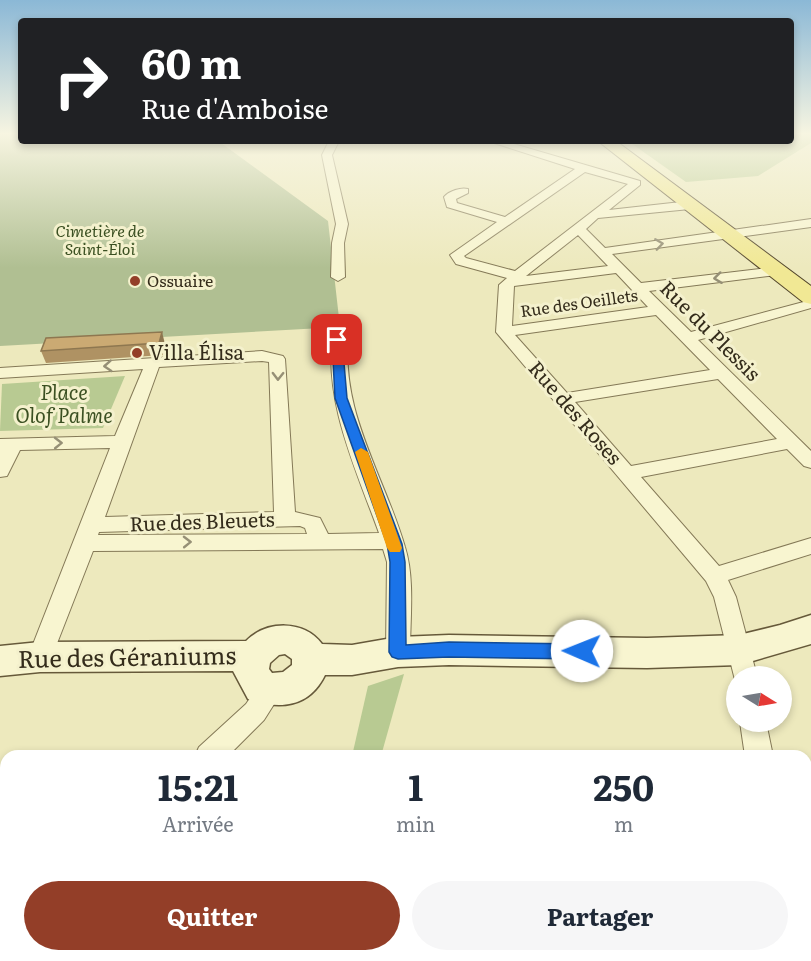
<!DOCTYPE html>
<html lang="fr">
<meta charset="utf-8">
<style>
body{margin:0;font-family:Literata,serif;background:#f6f6f7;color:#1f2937;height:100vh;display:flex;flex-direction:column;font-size:22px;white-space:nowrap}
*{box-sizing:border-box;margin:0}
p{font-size:20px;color:#747a83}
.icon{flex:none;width:33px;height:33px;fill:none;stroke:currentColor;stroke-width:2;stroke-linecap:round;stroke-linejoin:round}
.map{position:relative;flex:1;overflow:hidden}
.details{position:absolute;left:0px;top:750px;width:812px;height:212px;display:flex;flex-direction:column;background:#fff;border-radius:18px 18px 0 0;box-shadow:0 3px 9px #0003}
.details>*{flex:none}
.guide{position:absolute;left:18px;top:18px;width:776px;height:126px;border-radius:6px;box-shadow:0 3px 9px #0003;background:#202124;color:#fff;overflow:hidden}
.needle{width:39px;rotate:101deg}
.tools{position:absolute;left:726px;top:666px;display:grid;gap:12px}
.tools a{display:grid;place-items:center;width:66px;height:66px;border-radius:50%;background:#fff;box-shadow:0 3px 9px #0003;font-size:30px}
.pin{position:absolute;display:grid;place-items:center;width:51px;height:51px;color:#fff;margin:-26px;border-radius:12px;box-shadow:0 3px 9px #0006}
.me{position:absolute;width:66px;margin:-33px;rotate:271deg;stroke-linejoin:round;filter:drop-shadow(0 0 4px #0008)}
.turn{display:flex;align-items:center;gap:21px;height:126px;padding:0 24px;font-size:27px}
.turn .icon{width:78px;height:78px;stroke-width:2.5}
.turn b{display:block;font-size:42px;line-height:51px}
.eta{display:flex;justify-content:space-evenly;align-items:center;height:102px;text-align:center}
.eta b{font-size:36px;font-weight:700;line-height:42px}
.action{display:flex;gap:12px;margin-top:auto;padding:12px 24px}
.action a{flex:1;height:69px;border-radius:36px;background:#933e28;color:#fff;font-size:24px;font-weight:700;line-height:69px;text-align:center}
.action a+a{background:#f6f6f7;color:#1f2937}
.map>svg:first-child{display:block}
.green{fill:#b8ca92}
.cemetery{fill:#b0bf92}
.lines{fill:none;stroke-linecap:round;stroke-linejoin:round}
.street-casing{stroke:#847957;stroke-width:2}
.secondary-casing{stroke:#66593a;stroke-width:3}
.primary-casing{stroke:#52452b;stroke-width:2}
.street{fill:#f8f5d0;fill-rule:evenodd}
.secondary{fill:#f8f5d0;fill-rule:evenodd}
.primary{fill:#f1e894;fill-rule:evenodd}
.wall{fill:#af9263}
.shaded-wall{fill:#8e7750}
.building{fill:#cbaa73;stroke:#8e7750;stroke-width:1.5}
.oneway{stroke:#969076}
.route{fill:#1a73e8;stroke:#114b97;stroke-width:1.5}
.slow{fill:#f59e0b}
.poi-dot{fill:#933e28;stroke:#f4f1cd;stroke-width:2}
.labels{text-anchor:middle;stroke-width:6;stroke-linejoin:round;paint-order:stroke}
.far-park-label{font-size:16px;font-style:italic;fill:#3b5022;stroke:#f4f1cd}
.far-poi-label{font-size:16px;fill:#342c1b;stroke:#f4f1cd;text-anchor:start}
.far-street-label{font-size:16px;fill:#342c1b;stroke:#f4f1cd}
.street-label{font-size:20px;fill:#342c1b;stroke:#f4f1cd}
.poi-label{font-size:20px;fill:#342c1b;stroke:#f4f1cd;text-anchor:start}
.park-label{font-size:20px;font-style:italic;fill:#3b5022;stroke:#f4f1cd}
.near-street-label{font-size:24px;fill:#342c1b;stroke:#f4f1cd}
</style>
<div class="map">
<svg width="811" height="961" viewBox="0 0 811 961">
<rect width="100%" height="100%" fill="#ede9bd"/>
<g class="green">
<path d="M791,134H811V143L758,176L686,182L628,141H790Z"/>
<path d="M125,376L103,428L0,431L2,384Z"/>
<path d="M404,674L381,756H352L368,686Z"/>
</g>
<path class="cemetery" d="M0,134H21V141H223L221,143L328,221L340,327L0,346Z"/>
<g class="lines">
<g class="street-casing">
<g id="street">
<path d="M329,141H339L332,155L348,224L344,243L345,277L338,281L331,277L332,243L336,224L322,155Z"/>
<path d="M488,141H504L640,181V185L609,210L690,201L696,205L690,209L598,218L586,229L605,248L811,219V227L612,254L641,283L776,267L783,271L776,275L649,291L691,332L811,300V308L698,340L811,451V468L804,466L787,449L641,477L719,566L811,538V554L728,580L736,597L757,676H736V684L714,597L706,581L496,332L499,285L507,278L456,264L450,255L497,222L447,207L444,197C449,191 461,187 468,189V193L456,199L457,203L505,217L575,169ZM585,172L628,184L515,271L466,258L464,256ZM578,235L608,266L526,276ZM616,273L648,307L512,326L514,286ZM656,315L710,370L567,393L515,335ZM718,379L777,439L631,466L575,402Z"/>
<path d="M342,322L350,327C336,406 384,474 405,547C415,579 410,618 410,652L407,659L398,662L389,659L386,652L387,562L383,549L93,551L49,664L40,667L31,664L28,657L110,448L20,450L7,476L0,477V439L115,436L143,369L0,378V368L262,351L283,356L285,359L295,512L320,518L328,534L379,533C356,469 321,397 334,327ZM262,361L269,362L274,512L105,517L159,367ZM300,526L305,528L307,534L98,535L99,532Z"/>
<path d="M270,679L279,682L283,690L264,720L228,756H195L199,747L246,704L261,682Z"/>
<path d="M740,722H766L773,756H745Z"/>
<path d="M6,852V882L0,883V853Z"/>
<path d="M806,944L811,955V961H779V956H806Z"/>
<path d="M176,956H208V961H174Z"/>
</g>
</g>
<g class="secondary-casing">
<path id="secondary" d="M811,615V644L739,665L647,668L449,665L398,667L352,675H325C309,708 279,710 248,699L233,671L40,672L0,676V646L40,642L246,641C267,620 304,620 322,644L352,645L398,637L449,635L647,638L739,635L780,625ZM285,654L292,659V665L283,672L272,673L269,669L270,663L279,655Z"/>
</g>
<g class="primary-casing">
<path id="primary" d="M598,141H616L811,286V304L803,302Z"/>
</g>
<use href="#street" class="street"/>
<use href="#secondary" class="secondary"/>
<use href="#primary" class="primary"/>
</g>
<path class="wall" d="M46,338L165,344L163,355L46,363L41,351Z"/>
<path class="shaded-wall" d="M162,332L165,344L163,355L159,343Z"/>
<path class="building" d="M162,332L159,343L41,351L46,338Z"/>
<defs><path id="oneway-chevron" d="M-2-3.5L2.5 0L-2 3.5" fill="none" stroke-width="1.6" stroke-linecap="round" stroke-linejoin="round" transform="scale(1.5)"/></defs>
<g class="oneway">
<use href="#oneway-chevron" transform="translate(659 244) rotate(-8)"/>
<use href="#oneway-chevron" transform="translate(718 278) rotate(173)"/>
<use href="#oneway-chevron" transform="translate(108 366) rotate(176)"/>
<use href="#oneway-chevron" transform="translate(278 376) rotate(91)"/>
<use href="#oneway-chevron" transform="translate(58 443) rotate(-1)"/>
<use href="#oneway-chevron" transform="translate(187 542) rotate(-1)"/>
</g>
<linearGradient id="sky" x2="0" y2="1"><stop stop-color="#8bb8d6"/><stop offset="0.5" stop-color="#f7f5e1"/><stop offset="1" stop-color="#f7f5e1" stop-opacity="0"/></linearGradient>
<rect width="811" height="268" fill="url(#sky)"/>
<path class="route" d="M337,336L342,340L347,398L402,544L405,562L406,645L449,642L582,644L588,646L590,651L588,656L582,659L449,657L398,659L392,657L389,652L390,562L387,544L335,398L332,340Z"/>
<path class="slow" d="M361,448L368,452L402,548L400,552H390L387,548L355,452Z"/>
<g class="poi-dot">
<circle cx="135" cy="281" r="6"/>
<circle cx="137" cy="353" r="6"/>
</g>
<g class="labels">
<g class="far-park-label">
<text x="100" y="237">Cimetière de<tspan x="100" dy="18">Saint-Éloi</tspan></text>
</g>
<g class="far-poi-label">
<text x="147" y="287">Ossuaire</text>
</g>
<g class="far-street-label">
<text transform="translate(579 303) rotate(-8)" y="6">Rue des Oeillets</text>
</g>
<g class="street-label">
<text transform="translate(710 331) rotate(45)" y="7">Rue du Plessis</text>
<text transform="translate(575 413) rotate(49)" y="7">Rue des Roses</text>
<text transform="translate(202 522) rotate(-2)" y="7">Rue des Bleuets</text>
</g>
<g class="poi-label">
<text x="149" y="360">Villa Élisa</text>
</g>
<g class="park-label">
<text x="64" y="400">Place<tspan x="64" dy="23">Olof Palme</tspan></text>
</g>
<g class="near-street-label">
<text transform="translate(127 658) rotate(-1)" y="8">Rue des Géraniums</text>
</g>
</g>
</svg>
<div class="tools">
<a><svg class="needle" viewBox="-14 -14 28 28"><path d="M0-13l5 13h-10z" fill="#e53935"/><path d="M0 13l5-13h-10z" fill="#747a83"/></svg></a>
</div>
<div class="pin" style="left:337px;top:340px;background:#d93025"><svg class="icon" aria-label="arrive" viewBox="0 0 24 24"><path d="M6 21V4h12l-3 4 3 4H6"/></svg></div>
<svg class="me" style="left:582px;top:651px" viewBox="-20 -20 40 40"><circle r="19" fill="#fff"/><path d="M0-13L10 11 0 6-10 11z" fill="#1a73e8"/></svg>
<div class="guide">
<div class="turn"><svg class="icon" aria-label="right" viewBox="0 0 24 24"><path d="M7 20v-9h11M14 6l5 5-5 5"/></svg><div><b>60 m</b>Rue d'Amboise</div></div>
</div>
<section class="details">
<div class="eta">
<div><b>15:21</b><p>Arrivée</p></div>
<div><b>1</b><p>min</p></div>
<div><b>250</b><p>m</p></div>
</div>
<div class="action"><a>Quitter</a><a>Partager</a></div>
</section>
</div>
